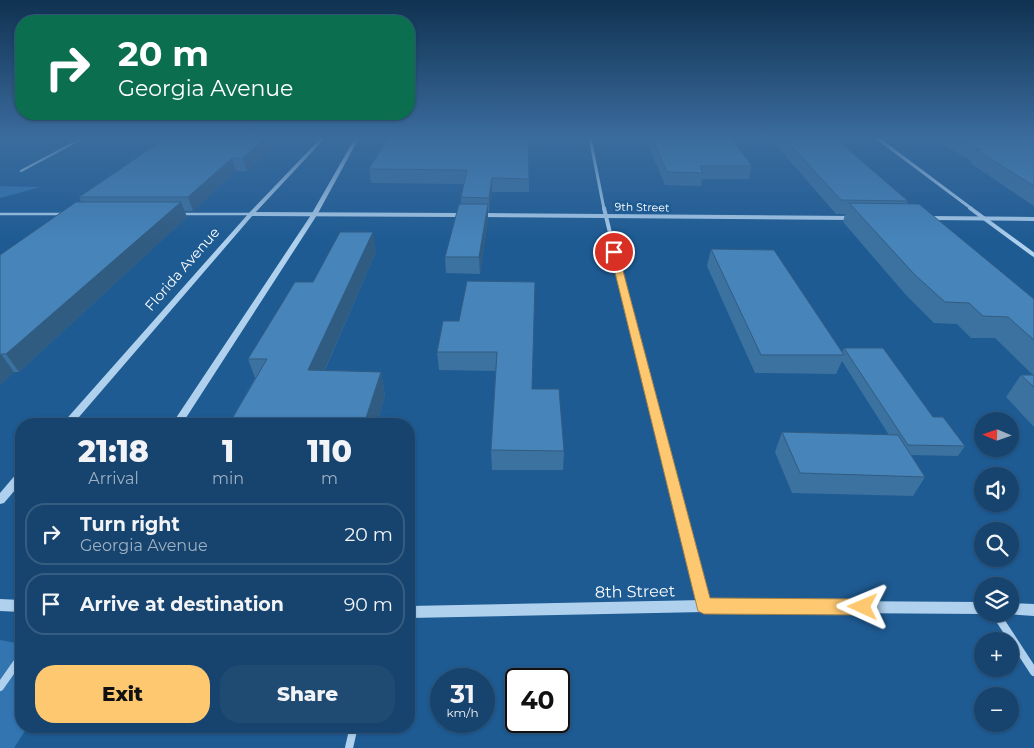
<!DOCTYPE html>
<meta charset="utf-8">
<style>
body{margin:0;font-family:Montserrat,sans-serif;background:#1f4b73;color:#f1f3f6;height:100vh;display:flex;flex-direction:column;font-size:19px;white-space:nowrap}
*{box-sizing:border-box;margin:0}
p{font-size:16px;color:#9eb0c2}
.icon{flex:none;width:28px;height:28px;fill:none;stroke:currentColor;stroke-width:2;stroke-linecap:round;stroke-linejoin:round}
.map{position:relative;flex:1;overflow:hidden}
.sheet{position:absolute;left:15px;top:418px;width:400px;height:315px;display:flex;flex-direction:column;background:#16446e;border-radius:20px;box-shadow:0 1px 4px #0004,0 0 0 1px #355c81}
.sheet>*{flex:none}
.top-card{position:absolute;left:15px;top:15px;width:400px;height:105px;border-radius:20px;box-shadow:0 1px 4px #0004,0 0 0 1px #355c81;background:#0b6e4f;color:#fff;overflow:hidden}
.needle{width:32px;rotate:272deg}
.buttons{position:absolute;left:974px;top:412px;display:grid;gap:10px}
.buttons a{display:grid;place-items:center;width:45px;height:45px;border-radius:50%;background:#16446e;box-shadow:0 1px 4px #0004,0 0 0 1px #355c81;font-size:25px}
.speed{position:absolute;left:430px;top:668px;display:flex;gap:10px;font-size:25px;font-weight:700;text-align:center}
.speed>*{display:grid;place-content:center;width:65px;height:65px;border-radius:50%;background:#16446e;box-shadow:0 1px 4px #0004,0 0 0 1px #355c81;line-height:1}
.speed small{font-size:12px;font-weight:400}
.speed .limit{border:2px solid #111;border-radius:8px;background:#fff;color:#111}
.pin{position:absolute;display:grid;place-items:center;width:42px;height:42px;color:#fff;margin:-21px;border:2px solid #fff;border-radius:50%;box-shadow:0 1px 5px #0007}
.me{position:absolute;width:55px;margin:-28px;rotate:271deg;stroke-linejoin:round;filter:drop-shadow(0 0 4px #0008)}
.turn{display:flex;align-items:center;gap:18px;height:105px;padding:0 20px;font-size:22px}
.turn .icon{width:65px;height:65px;stroke-width:2.5}
.turn b{display:block;font-size:35px;line-height:42px}
.eta{display:flex;justify-content:space-evenly;align-items:center;height:85px;text-align:center}
.eta b{font-size:30px;font-weight:800;line-height:35px}
.cta{display:flex;gap:10px;margin-top:auto;padding:10px 20px}
.cta a{flex:1;height:58px;border-radius:20px;background:#fdc86f;color:#111;font-size:20px;font-weight:800;line-height:58px;text-align:center}
.cta a+a{background:#1f4b73;color:#f1f3f6}
ul{padding:0;list-style:none}
li{display:flex;align-items:center;gap:15px;height:62px;margin:0 10px 8px;padding:0 10px;border:2px solid #355c81;border-radius:20px}
li div{flex:1}
li b{display:block;font-size:19px}
li em{font-style:normal}
.map>svg:first-child{display:block}
.green{fill:#3275b1}
.lines{fill:none;stroke-linecap:round;stroke-linejoin:round}
.service{stroke:#b0d1ee;stroke-width:2.5}
.minor-far4{stroke:#b0d1ee;stroke-width:3}
.minor-far3{stroke:#b0d1ee;stroke-width:4}
.minor-far2{stroke:#b0d1ee;stroke-width:5}
.minor-far1{stroke:#b0d1ee;stroke-width:6}
.minor{stroke:#b0d1ee;stroke-width:8}
.tertiary{fill:#b0d1ee;fill-rule:evenodd}
.wall{fill:#3c72a0}
.shaded-wall{fill:#315c82}
.building{fill:#4684ba;stroke:#315c82}
.route{fill:#fdc86f;stroke:#a48248}
.labels{text-anchor:middle;stroke-width:5;stroke-linejoin:round;paint-order:stroke}
.far-street-label{font-size:11px;fill:#fff;stroke:#1e5b93}
.street-label{font-size:14px;fill:#fff;stroke:#1e5b93}
.near-street-label{font-size:16px;fill:#fff;stroke:#1e5b93}
</style>
<div class="map">
<svg width="1034" height="748" viewBox="0 0 1034 748">
<rect width="100%" height="100%" fill="#1e5b93"/>
<g class="green">
<path d="M0,186L40,187L0,198Z"/>
<path d="M0,640L21,644V726H28L14,748H0Z"/>
</g>
<g class="lines">
<g class="service">
<path d="M21,171L83,138"/>
<path d="M0,214H63"/>
<path d="M180,214H251"/>
</g>
<g class="minor-far4">
<path d="M590,138L604,209"/>
<path d="M877,138L972,209"/>
</g>
<g class="minor-far3">
<path d="M604,208L626,299"/>
<path d="M970,208L1034,255"/>
<path d="M251,214L461,215"/>
<path d="M482,215L851,218"/>
<path d="M930,218L1034,219"/>
</g>
<path class="minor-far2" d="M626,298L655,414"/>
<path class="minor-far1" d="M655,413L693,561"/>
<g class="minor">
<path d="M692,560L704,605"/>
<path d="M996,614L1034,672"/>
<path d="M0,687L21,657"/>
<path d="M349,748L354,726"/>
</g>
<g class="tertiary">
<path d="M321,138H325L253,215L73,424H62L249,213Z"/>
<path d="M355,138H359L317,215L182,424H172L311,215Z"/>
<path d="M21,472V483L4,503L0,504V493L17,473Z"/>
<path d="M0,599L21,600V612L0,611Z"/>
<path d="M704,600L982,602L983,614L704,612L409,618V606Z"/>
<path d="M1010,603L1034,604V616L1007,614H1010Z"/>
</g>
</g>
<g class="wall">
<path d="M166,138H280L247,171H236L193,211H184L187,217L19,372H14L0,385V255L81,202L79,197Z"/>
<path d="M388,138L529,179V192H492L489,212H488V219L480,274L446,273L445,257L461,204V197L464,184L371,183L369,169Z"/>
<path d="M645,138H731L752,166L749,179H702L701,186L665,185Z"/>
<path d="M770,138H835L908,201L907,204L1034,299V427L1006,397L1021,375H1033L995,338H971L957,324L934,323L906,295L843,222L845,214H836Z"/>
<path d="M933,138H1034V206L970,163L971,161Z"/>
<path d="M711,249L842,352L844,348L933,417L965,446L958,456L911,455L925,477L913,496L792,493L775,452L782,432L889,435L842,361L836,374L755,373L707,266Z"/>
<path d="M376,252L325,370L381,372L385,395L377,424H229L255,378L248,359Z"/>
<path d="M467,281L532,389L564,451L563,470H492L491,450L496,371L439,370L437,352L459,321Z"/>
</g>
<g class="shaded-wall">
<path d="M265,138H280L247,171L243,158Z"/>
<path d="M232,158L236,171L193,211L188,197Z"/>
<path d="M492,178V192L489,212V198Z"/>
<path d="M181,202L187,217L19,372L6,354Z"/>
<path d="M488,204V219L480,274L479,257Z"/>
<path d="M373,232L376,252L314,394L308,370Z"/>
<path d="M1,354L14,372L0,385V355Z"/>
<path d="M381,372L385,395L377,424H364Z"/>
</g>
<g class="building">
<path d="M166,138H265L243,158H232L188,197H79Z"/>
<path d="M388,138H528L529,179L492,178L489,198L461,197L467,170L369,169Z"/>
<path d="M652,138H731L752,166H700L703,173L667,172Z"/>
<path d="M784,138H835L908,201L841,200Z"/>
<path d="M959,138H1034V186L976,150H981Z"/>
<path d="M76,202H181L6,354H1L0,355V255Z"/>
<path d="M849,203L919,204L1034,299V340L1008,317L983,316L969,303L945,302L915,275Z"/>
<path d="M459,204H488L479,257H445Z"/>
<path d="M340,232H373L308,370L381,372L364,424H229L267,359H248L295,282H313Z"/>
<path d="M711,249L774,250L844,355H761Z"/>
<path d="M467,281L535,282L532,389H559L564,451L491,450L497,352H437L443,321H459Z"/>
<path d="M844,348H883L933,417H943L965,446L908,445Z"/>
<path d="M1021,375H1034V387Z"/>
<path d="M782,432L898,435L925,477L800,473Z"/>
</g>
<linearGradient id="sky" x2="0" y2="1"><stop stop-color="#103251"/><stop offset="0.57" stop-color="#3b6c9e"/><stop offset="1" stop-color="#3b6c9e" stop-opacity="0"/></linearGradient>
<rect width="1034" height="242" fill="url(#sky)"/>
<path class="route" d="M614,250L618,252L710,598L863,599L869,602L872,607L869,613L863,615L704,614L698,611L610,252Z"/>
<g class="labels">
<g class="far-street-label">
<text transform="translate(642 207) rotate(1)" y="4">9th Street</text>
</g>
<g class="street-label">
<text transform="translate(182 269) rotate(-49)" y="5">Florida Avenue</text>
</g>
<g class="near-street-label">
<text transform="translate(635 591) rotate(-1)" y="6">8th Street</text>
</g>
</g>
</svg>
<div class="buttons">
<a><svg class="needle" viewBox="-14 -14 28 28"><path d="M0-13l5 13h-10z" fill="#e53935"/><path d="M0 13l5-13h-10z" fill="#9eb0c2"/></svg></a>
<a><svg class="icon" aria-label="sound" viewBox="0 0 24 24"><path d="M4 9h4l5-4v14l-5-4H4zM17 9q2 3 0 6"/></svg></a>
<a><svg class="icon" aria-label="search" viewBox="0 0 24 24"><circle cx="10" cy="10" r="6"/><path d="M15 15l6 6"/></svg></a>
<a><svg class="icon" aria-label="layers" viewBox="0 0 24 24"><path d="M12 4l9 5-9 5-9-5zM3 14l9 5 9-5"/></svg></a>
<a>+</a>
<a>−</a>
</div>
<div class="speed"><div>31<small>km/h</small></div><div class="limit">40</div></div>
<div class="pin" style="left:614px;top:252px;background:#d93025"><svg class="icon" aria-label="arrive" viewBox="0 0 24 24"><path d="M6 21V4h12l-3 4 3 4H6"/></svg></div>
<svg class="me" style="left:863px;top:607px" viewBox="-20 -20 40 40"><path d="M0-17L14 15 0 8-14 15z" fill="#fdc86f" stroke="#fff" stroke-width="4"/></svg>
<div class="top-card">
<div class="turn"><svg class="icon" aria-label="right" viewBox="0 0 24 24"><path d="M7 20v-9h11M14 6l5 5-5 5"/></svg><div><b>20 m</b>Georgia Avenue</div></div>
</div>
<section class="sheet">
<div class="eta">
<div><b>21:18</b><p>Arrival</p></div>
<div><b>1</b><p>min</p></div>
<div><b>110</b><p>m</p></div>
</div>
<ul>
<li><svg class="icon" aria-label="right" viewBox="0 0 24 24"><path d="M7 20v-9h11M14 6l5 5-5 5"/></svg><div><b>Turn right</b><p>Georgia Avenue</p></div><em>20 m</em></li>
<li><svg class="icon" aria-label="arrive" viewBox="0 0 24 24"><path d="M6 21V4h12l-3 4 3 4H6"/></svg><div><b>Arrive at destination</b></div><em>90 m</em></li>
</ul>
<div class="cta"><a>Exit</a><a>Share</a></div>
</section>
</div>
